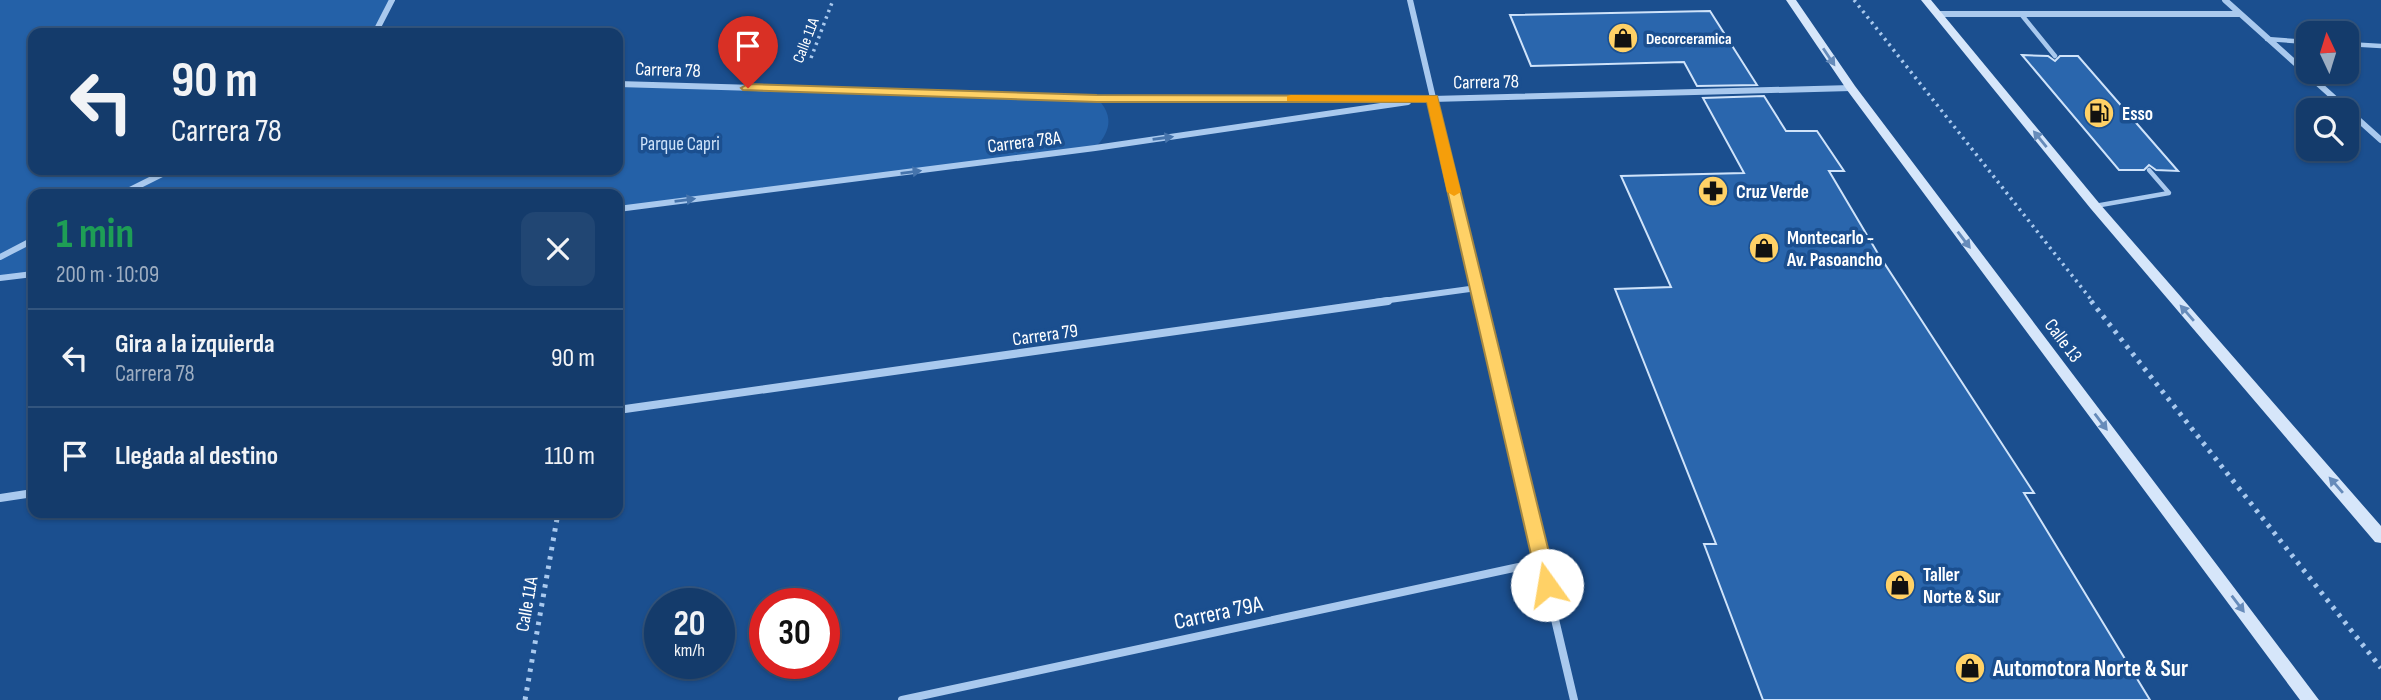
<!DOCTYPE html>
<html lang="es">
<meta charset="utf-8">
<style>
body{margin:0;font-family:"Sofia Sans Condensed",sans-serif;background:#214673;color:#f1f3f6;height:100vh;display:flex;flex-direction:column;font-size:26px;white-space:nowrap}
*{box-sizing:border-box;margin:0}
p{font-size:23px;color:#9dadc1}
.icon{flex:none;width:38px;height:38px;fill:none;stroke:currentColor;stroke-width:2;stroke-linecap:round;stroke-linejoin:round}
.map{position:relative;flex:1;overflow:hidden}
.details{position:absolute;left:28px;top:189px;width:595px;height:329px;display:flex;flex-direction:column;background:#143b6b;border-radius:14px;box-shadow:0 2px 5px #0004,0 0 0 2px #33557e}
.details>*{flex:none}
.guide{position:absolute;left:28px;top:28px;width:595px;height:147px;border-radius:14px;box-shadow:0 2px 5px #0004,0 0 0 2px #33557e;background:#143b6b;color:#f1f3f6;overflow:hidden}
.needle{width:46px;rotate:356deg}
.controls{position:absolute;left:2296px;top:21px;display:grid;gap:14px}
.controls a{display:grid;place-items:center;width:63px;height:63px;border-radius:14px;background:#143b6b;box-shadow:0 2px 5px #0004,0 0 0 2px #33557e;font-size:35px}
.speed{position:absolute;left:644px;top:588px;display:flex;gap:14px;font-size:35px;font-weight:700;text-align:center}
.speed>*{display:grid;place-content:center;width:91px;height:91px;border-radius:50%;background:#143b6b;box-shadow:0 2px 5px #0004,0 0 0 2px #33557e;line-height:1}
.speed small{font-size:18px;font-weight:400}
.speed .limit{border:10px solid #d22;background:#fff;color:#111}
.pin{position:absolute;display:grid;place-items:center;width:60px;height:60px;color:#fff;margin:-72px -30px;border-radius:50% 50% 50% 0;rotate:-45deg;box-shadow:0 0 7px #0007}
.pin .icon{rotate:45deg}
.me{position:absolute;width:77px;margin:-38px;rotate:347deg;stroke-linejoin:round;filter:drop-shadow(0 0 5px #0008)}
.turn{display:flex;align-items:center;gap:24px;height:147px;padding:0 28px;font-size:32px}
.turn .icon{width:91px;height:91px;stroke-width:2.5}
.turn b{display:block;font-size:49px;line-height:60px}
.round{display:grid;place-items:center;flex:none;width:74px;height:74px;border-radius:14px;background:#214673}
.overview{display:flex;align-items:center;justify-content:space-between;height:119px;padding:0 28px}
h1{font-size:42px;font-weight:700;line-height:52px;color:#1e9e55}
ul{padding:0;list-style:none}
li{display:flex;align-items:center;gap:21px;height:98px;padding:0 28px;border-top:2px solid #33557e}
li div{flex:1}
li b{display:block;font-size:26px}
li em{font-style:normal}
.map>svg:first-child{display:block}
.green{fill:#2461a8}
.building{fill:#2a66ad;stroke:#cfe3fa;stroke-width:2}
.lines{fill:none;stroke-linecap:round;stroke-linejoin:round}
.path-far1{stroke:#a9c9ee;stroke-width:3.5;stroke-dasharray:2.5 4.5;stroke-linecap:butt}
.path{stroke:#a9c9ee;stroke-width:5;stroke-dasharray:3.5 6;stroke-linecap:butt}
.lane{stroke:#a9c9ee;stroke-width:4.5}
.street-far1{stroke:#a9c9ee;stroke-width:6}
.street{stroke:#a9c9ee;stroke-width:8}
.secondary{fill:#d6e6fa;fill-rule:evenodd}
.oneway{fill:#668bba}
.oneway2{fill:#4674ac}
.route{fill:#ffd166;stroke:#a68842;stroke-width:2}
.slow{fill:#f59e0b}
.labels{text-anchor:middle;stroke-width:7;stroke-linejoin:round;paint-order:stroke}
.far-poi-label{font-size:16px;font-weight:bold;fill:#fff;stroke:#1b4f8f;text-anchor:start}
.far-street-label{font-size:16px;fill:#fff;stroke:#1b4f8f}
.street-label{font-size:19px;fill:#fff;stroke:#1b4f8f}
.poi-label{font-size:19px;font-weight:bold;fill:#fff;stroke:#1b4f8f;text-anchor:start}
.park-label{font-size:19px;fill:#cfe3fa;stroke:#1b4f8f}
.near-street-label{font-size:23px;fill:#fff;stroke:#1b4f8f}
.near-poi-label{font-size:23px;font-weight:bold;fill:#fff;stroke:#1b4f8f;text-anchor:start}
</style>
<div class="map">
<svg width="2381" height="700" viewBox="0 0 2381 700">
<rect width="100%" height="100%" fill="#1b4f8f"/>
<path class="green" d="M0,0H392L375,33H33V170H618V84L1097,98C1114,116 1111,131 1095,148L618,209V194H33V274L0,278Z"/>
<g class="building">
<path d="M1710,11L1757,85L1697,86L1684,62L1531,66L1510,15Z"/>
<path d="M2022,55L2048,56L2055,61L2060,56H2078L2178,171L2156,170L2149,165L2144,170H2119Z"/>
<path d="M1764,96L1786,131H1817L1844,171H1829L1877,252L2034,493H2024L2150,700H1763L1704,544H1716L1615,289L1671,287L1621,176L1744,173L1703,98Z"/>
</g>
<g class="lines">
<g class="path-far1">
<path d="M1854,0L2093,302"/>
<path d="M811,58L833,0"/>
</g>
<g class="path">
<path d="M2091,301L2381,668"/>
<path d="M525,700L558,513"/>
</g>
<g class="lane">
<path d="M2021,14L2055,56"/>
<path d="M2267,39L2308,42"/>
<path d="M2347,44L2381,46"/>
<path d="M2095,206L2169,193L2149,170"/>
</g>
<g class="street-far1">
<path d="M1410,0L1481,302"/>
<path d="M2225,0L2381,140"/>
<path d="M1938,14H2239"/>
<path d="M375,33L392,0"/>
<path d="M618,84L1097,98L1432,99L1851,88"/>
<path d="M122,194L170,170"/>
<path d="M618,209L1095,148L1408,102"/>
<path d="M0,257L33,240"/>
<path d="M0,278L33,274"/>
<path d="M1375,302L1477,288"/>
</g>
<g class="street">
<path d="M1480,301L1574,700"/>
<path d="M618,410L1388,301"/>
<path d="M0,498L33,493"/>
<path d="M902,700L1542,562"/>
</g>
<g class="secondary">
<path d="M1786,0H1796L1855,86L2319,700H2300L1847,90Z"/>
<path d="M1921,0H1931L2099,203L2381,526V543L2375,542L2091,209Z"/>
</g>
</g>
<defs><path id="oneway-solid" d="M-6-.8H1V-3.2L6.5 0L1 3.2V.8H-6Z" transform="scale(1.75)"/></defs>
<g class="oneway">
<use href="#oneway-solid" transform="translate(1829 57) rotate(56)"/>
<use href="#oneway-solid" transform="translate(2040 139) rotate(-129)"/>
<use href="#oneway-solid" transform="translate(1964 240) rotate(53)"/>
<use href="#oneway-solid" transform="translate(2187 313) rotate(-131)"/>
<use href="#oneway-solid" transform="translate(2101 422) rotate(53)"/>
<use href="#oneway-solid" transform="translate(2336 485) rotate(-131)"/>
<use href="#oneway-solid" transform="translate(2238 604) rotate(53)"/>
</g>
<g class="oneway2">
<use href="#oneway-solid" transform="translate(1163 138) rotate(-8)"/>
<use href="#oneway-solid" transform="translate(911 172) rotate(-7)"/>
<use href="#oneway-solid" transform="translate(685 200) rotate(-7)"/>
</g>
<path class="route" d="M748,84L1097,95L1437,96L1557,585L1554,590L1547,593L1541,590L1538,585L1427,102H1097L743,90L741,88Z"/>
<path class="slow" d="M1291,95L1437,96L1461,192L1454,196L1447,192L1427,102L1287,101V96Z"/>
<defs>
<g id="shop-disc" transform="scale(1.575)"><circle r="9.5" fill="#ffd166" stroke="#1b4f8f"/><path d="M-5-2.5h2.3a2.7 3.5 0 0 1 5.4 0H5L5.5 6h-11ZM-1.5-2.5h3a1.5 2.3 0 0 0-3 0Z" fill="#111"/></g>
<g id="fuel-disc" transform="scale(1.575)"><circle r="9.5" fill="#ffd166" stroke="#1b4f8f"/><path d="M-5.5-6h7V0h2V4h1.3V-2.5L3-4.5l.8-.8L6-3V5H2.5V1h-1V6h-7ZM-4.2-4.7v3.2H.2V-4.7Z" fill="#111"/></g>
<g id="pharmacy-disc" transform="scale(1.575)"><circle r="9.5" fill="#ffd166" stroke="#1b4f8f"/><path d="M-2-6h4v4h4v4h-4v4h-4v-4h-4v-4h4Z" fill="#111"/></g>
</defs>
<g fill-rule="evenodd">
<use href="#shop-disc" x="1623" y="38"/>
<use href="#fuel-disc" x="2099" y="113"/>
<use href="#pharmacy-disc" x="1713" y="191"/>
<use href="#shop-disc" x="1764" y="248"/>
<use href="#shop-disc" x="1900" y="585"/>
<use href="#shop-disc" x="1970" y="668"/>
</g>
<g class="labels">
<g class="far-poi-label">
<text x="1646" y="44">Decorceramica</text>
</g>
<g class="far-street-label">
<text transform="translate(805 40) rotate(-69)" y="6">Calle 11A</text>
</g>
<g class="street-label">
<text transform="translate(668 69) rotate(2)" y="7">Carrera 78</text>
<text transform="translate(1486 81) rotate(-1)" y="7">Carrera 78</text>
<text transform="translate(1024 141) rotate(-7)" y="7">Carrera 78A</text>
<text transform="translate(1045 334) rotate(-8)" y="7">Carrera 79</text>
<text transform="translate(2064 340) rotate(53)" y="7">Calle 13</text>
<text transform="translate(526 604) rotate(-80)" y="7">Calle 11A</text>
</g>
<g class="poi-label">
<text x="2122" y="120">Esso</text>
<text x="1736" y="198">Cruz Verde</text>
<text x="1787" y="244">Montecarlo -<tspan x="1787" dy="22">Av. Pasoancho</tspan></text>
<text x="1923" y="581">Taller<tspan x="1923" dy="22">Norte &amp; Sur</tspan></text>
</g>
<g class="park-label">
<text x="680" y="150">Parque Capri</text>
</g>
<g class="near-street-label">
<text transform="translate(1218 612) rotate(-12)" y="8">Carrera 79A</text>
</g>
<g class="near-poi-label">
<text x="1993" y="676">Automotora Norte &amp; Sur</text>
</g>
</g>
</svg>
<div class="controls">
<a><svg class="needle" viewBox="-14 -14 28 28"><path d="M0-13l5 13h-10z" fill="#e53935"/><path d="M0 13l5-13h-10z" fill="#9dadc1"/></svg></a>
<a><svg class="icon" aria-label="search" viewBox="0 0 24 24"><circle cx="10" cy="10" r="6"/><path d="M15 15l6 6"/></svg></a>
</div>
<div class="speed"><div>20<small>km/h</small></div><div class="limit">30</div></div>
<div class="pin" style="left:748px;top:88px;background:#d93025"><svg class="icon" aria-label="arrive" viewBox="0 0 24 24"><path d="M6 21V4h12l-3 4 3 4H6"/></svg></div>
<svg class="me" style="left:1547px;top:585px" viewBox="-20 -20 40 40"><circle r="19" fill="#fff"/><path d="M0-13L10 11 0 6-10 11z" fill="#ffd166"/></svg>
<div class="guide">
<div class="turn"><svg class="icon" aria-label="left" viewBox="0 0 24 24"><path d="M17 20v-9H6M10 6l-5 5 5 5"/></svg><div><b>90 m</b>Carrera 78</div></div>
</div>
<section class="details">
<div class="overview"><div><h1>1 min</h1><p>200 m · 10:09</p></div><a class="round"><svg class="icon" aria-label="close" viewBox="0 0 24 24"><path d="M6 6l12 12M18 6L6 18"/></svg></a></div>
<ul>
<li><svg class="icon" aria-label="left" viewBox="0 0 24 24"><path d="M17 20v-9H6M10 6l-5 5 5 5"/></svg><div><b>Gira a la izquierda</b><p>Carrera 78</p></div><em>90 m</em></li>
<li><svg class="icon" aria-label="arrive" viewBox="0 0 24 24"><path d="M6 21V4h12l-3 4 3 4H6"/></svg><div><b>Llegada al destino</b></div><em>110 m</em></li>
</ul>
</section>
</div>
